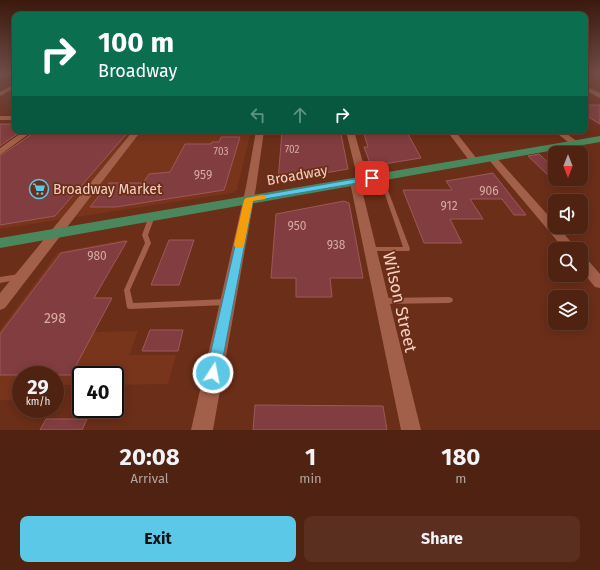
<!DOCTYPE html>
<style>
body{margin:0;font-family:"Fira Sans",sans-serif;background:#5a2f20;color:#f1f3f6;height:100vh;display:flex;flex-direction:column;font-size:15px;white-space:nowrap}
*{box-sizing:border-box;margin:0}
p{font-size:13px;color:#b4a49f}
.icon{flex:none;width:22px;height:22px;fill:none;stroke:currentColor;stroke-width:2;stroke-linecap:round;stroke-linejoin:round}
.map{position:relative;height:430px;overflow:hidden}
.details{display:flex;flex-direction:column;background:#502212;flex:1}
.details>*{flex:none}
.banner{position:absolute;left:12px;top:12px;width:576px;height:122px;border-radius:8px;box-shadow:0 2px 10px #0003,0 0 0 1px #673f32;background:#0b6e4f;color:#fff;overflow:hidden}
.needle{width:26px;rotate:180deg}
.tools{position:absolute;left:548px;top:146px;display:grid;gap:8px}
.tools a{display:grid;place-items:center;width:40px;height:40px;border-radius:8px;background:#502212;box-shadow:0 2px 10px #0003,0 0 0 1px #673f32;font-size:20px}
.speed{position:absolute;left:12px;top:366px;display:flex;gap:8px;font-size:20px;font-weight:700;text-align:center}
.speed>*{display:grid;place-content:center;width:52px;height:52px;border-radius:50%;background:#502212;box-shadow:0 2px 10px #0003,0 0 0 1px #673f32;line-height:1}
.speed small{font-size:10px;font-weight:400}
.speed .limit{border:2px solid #111;border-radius:6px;background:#fff;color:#111}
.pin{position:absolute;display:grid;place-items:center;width:34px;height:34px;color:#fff;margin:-17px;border-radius:8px;box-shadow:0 2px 6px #0006}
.me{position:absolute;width:44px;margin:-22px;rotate:11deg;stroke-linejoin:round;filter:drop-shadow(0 0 3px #0008)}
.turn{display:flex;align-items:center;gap:14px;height:84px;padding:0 20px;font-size:18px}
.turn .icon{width:52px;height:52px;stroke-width:2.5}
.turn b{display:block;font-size:28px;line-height:34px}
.lanes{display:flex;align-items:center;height:38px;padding:0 20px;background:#0003;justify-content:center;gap:20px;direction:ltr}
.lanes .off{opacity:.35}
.eta{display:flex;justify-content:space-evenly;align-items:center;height:68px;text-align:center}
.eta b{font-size:24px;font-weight:700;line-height:28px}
.primary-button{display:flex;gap:8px;margin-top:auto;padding:8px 20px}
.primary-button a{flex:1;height:46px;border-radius:8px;background:#5bc8e7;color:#111;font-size:16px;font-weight:700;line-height:46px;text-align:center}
.primary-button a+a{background:#5a2f20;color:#f1f3f6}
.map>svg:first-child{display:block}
.built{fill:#79341c}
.building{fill:#813d3f;stroke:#9f585a}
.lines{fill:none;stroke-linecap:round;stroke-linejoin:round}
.service{fill:#a25f49;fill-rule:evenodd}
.minor{fill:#a25f49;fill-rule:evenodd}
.tertiary{fill:#a25f49;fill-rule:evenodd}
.primary{fill:#4a875c;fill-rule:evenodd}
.route{fill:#5bc8e7;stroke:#3b8296}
.slow{fill:#f59e0b}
.labels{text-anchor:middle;stroke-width:3.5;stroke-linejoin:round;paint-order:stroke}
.far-number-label{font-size:10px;fill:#d8aaa1}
.number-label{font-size:12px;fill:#d8aaa1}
.street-label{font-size:14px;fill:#f5cfc2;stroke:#6b2e18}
.poi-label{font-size:14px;fill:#f5cfc2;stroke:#6b2e18;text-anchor:start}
.near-number-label{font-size:14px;fill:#d8aaa1}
.near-street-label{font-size:17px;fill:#f5cfc2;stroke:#6b2e18}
</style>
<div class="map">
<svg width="600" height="430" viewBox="0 0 600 430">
<rect width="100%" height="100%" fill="#6b2e18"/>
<g class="built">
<path d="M35,131H251L237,190L232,193L0,229V157Z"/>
<path d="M127,239L94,297H110L92,332L138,331L129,355H176L168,384L115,385V375H81V385H64L55,400V375H21V400H0V330L58,252Z"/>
</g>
<g class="building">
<path d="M585,105H600V124L585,115Z"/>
<path d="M0,124H15V134H17L0,146Z"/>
<path d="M42,131H129L55,216L0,225V156L32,134H38Z"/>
<path d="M282,131L341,134L348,169L278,181Z"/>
<path d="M364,134H408L421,158L371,166L364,147H368Z"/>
<path d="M221,137H240L224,190L116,207H90L109,183H143L149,174L170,172L185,144H211L212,142H219Z"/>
<path d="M539,154L555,169V182L528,156Z"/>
<path d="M493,173L526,215H514L502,199H470L483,219H450L462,243H424L403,190H452L446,181Z"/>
<path d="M344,201L349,203L363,278H330L332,297H296V278H271L276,214Z"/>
<path d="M169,240H194L179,285H151Z"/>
<path d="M127,241L94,298H112L71,375H0V334L61,253Z"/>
<path d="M150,330H183L178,351H142Z"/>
<path d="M255,405L383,406L387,430H253Z"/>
<path d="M46,419H87L82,430H40Z"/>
</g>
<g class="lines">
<g class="service">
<rect x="0" y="74" width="15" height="2"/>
<path d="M379,176H381L383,177L410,249L409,251H368L367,249L368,247H403L379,177Z"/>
<path d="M152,214L155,216L148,235L151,243L130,290L133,303L227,299L230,300L231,302L230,304L227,305L130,309L127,308L124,290L145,243L142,235L149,216Z"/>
<path d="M19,274L21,275L22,277L21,279L0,283V277Z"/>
<path d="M449,297L452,298L453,300L452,302L449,303L382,304L379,303L378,301L379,299L382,298Z"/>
</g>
<g class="minor">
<path d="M15,84V88L0,96V92Z"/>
<path d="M585,86L600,93V98L585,90Z"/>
<rect x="0" y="116" width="15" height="4"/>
<path d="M24,131H33L0,155V148Z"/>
<path d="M133,131H141L5,308L0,310V293Z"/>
<path d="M346,131H354L368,180L366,182H360L421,430H401L350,182L352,180H358Z"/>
<path d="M447,131H455L477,159V163H471Z"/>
<path d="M554,131H563L579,143L575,145H572Z"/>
<path d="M492,155L495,156L555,223V227H558L577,249H564L489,160L488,158Z"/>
<path d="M581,256L586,258L600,274V288L595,287L581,270Z"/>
</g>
<path class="tertiary" d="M256,131H264L256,187L213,430H191L246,187Z"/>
<path class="primary" d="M600,136V142L0,248V238Z"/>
</g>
<linearGradient id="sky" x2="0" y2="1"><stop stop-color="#3b190d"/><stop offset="0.55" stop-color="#714c48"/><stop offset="1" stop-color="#714c48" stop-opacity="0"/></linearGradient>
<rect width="600" height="134" fill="url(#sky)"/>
<path class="route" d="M372,176L376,178L375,180L253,201L220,373L218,378L213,380L208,378L206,373L246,198Z"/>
<path class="slow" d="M262,195L267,197L265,199L253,201L244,245L243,248H236L234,245L244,200L246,198Z"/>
<defs>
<g id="supermarket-ring" transform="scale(1)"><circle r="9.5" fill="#6b2e18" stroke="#5bc8e7" stroke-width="1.5"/><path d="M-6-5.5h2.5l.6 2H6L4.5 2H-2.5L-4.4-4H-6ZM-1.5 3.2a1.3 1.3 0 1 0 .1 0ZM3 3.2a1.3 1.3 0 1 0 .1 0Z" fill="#5bc8e7"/></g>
</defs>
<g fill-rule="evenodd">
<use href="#supermarket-ring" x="39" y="189"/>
</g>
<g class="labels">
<g class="far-number-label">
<text x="292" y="153">702</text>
<text x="221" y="155">703</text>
</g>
<g class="number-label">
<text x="203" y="179">959</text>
<text x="489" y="195">906</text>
<text x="449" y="210">912</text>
<text x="297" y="230">950</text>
<text x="336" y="249">938</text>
<text x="97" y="260">980</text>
</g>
<g class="street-label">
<text transform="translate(297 175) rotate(-10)" y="5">Broadway</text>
</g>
<g class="poi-label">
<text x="53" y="194">Broadway Market</text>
</g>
<g class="near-number-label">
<text x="55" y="323">298</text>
</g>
<g class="near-street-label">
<text transform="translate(400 302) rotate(77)" y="6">Wilson Street</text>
</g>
</g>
</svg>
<div class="tools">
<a><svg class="needle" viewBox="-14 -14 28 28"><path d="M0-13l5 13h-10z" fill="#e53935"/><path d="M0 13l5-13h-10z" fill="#b4a49f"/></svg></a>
<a><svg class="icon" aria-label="sound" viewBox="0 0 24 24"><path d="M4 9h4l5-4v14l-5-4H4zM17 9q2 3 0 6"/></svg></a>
<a><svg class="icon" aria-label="search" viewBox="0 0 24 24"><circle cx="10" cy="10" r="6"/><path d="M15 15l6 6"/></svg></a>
<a><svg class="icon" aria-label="layers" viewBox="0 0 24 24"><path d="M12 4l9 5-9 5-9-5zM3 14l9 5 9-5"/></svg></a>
</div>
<div class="speed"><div>29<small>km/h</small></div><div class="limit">40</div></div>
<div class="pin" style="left:372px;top:178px;background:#d93025"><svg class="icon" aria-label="arrive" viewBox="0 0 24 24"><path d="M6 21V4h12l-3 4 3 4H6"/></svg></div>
<svg class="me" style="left:213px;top:373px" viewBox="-20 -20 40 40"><circle r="17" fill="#5bc8e7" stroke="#fff" stroke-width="3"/><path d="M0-11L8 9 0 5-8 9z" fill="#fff"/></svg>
<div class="banner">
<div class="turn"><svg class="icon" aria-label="right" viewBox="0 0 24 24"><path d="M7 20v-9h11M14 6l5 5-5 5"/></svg><div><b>100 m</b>Broadway</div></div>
<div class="lanes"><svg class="icon off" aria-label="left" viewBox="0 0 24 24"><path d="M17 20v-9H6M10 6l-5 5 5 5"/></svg><svg class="icon off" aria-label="ahead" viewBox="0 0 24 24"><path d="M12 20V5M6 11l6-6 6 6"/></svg><svg class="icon" aria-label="right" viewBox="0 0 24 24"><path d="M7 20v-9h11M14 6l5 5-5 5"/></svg></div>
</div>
</div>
<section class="details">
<div class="eta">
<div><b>20:08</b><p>Arrival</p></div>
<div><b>1</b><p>min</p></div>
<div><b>180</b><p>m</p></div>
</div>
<div class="primary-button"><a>Exit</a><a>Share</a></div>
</section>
